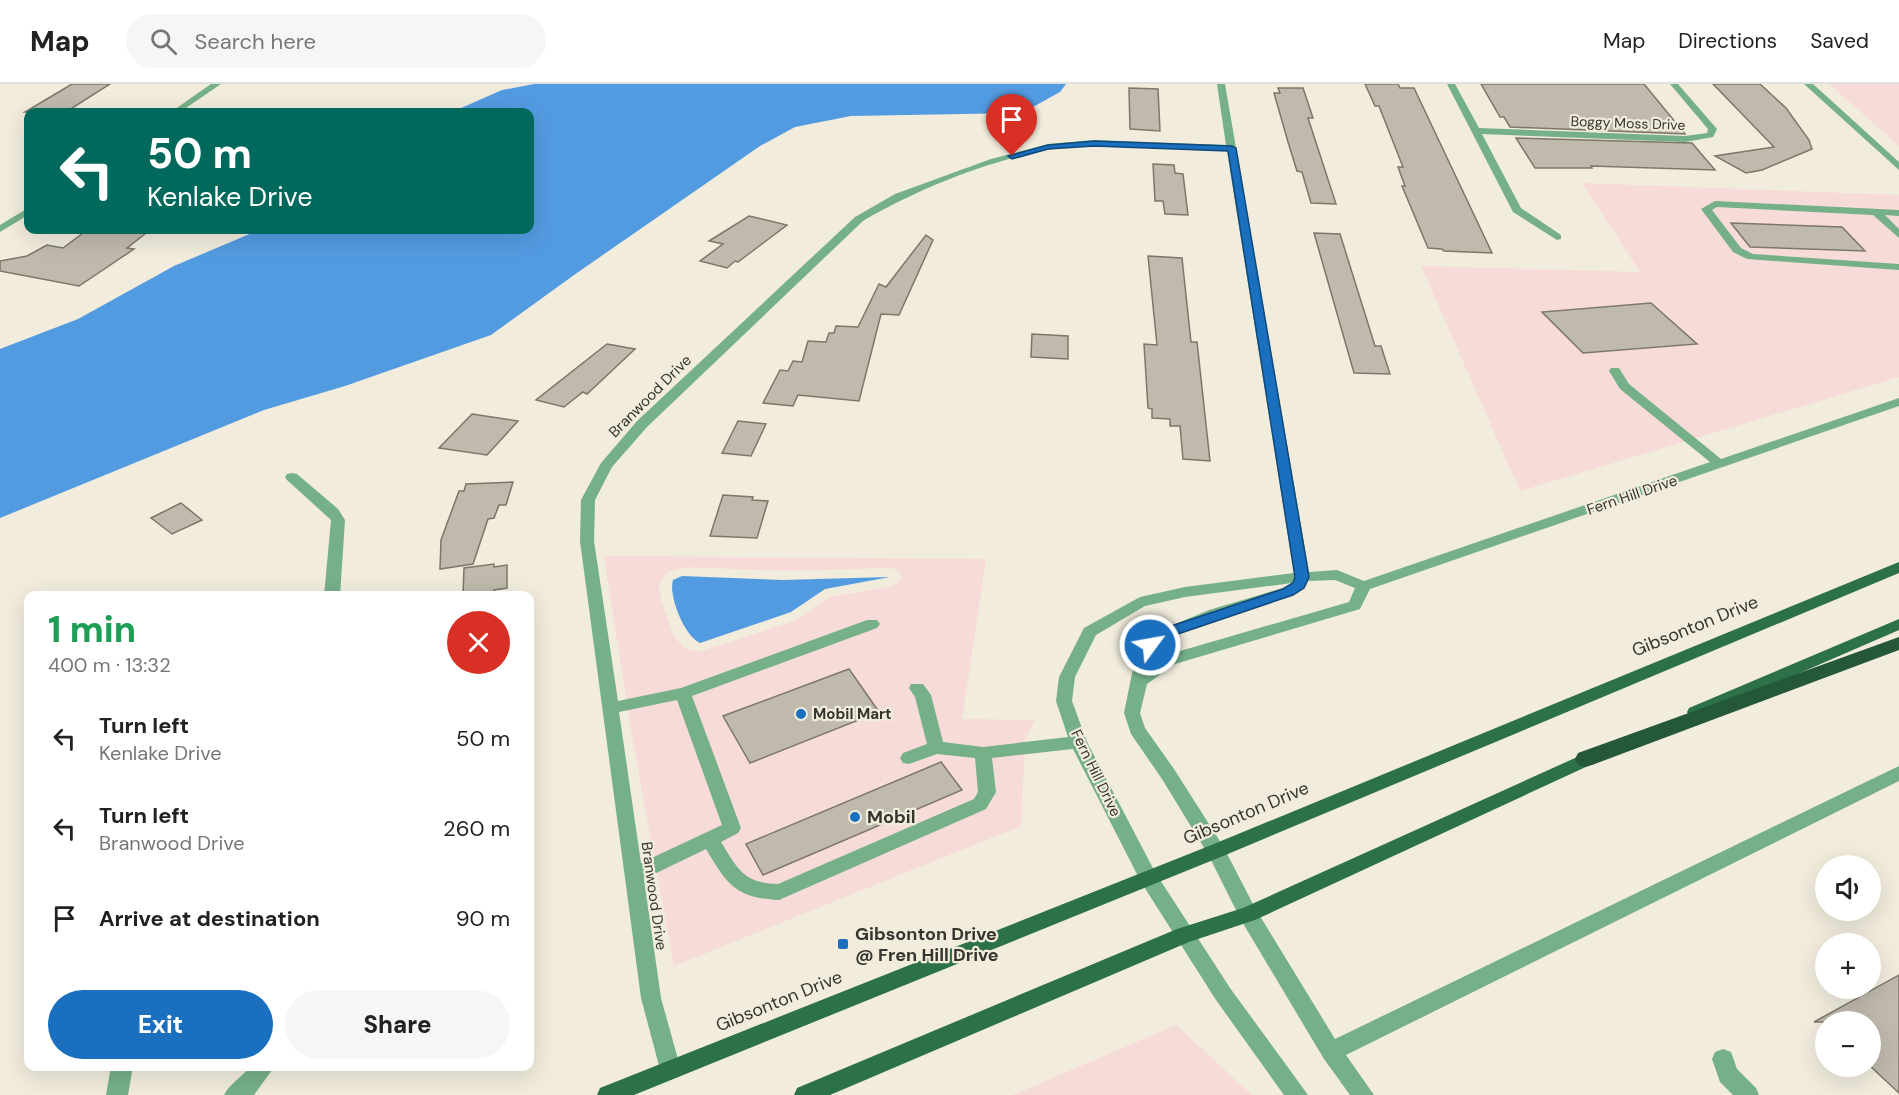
<!DOCTYPE html>
<meta charset="utf-8">
<style>
body{margin:0;font-family:"DM Sans",sans-serif;background:#f6f6f6;color:#222;height:100vh;display:flex;flex-direction:column;font-size:22px;white-space:nowrap}
*{box-sizing:border-box;margin:0}
p{font-size:20px;color:#767676}
.icon{flex:none;width:33px;height:33px;fill:none;stroke:currentColor;stroke-width:2;stroke-linecap:round;stroke-linejoin:round}
.map{position:relative;flex:1;overflow:hidden}
.details{position:absolute;left:24px;top:507px;width:510px;height:480px;display:flex;flex-direction:column;background:#fff;border-radius:12px;box-shadow:0 6px 24px #0002}
.details>*{flex:none}
.banner{position:absolute;left:24px;top:24px;width:510px;height:126px;border-radius:12px;box-shadow:0 6px 24px #0002;background:#00695c;color:#fff;overflow:hidden}
.fabs{position:absolute;left:1815px;top:771px;display:grid;gap:12px}
.fabs a{display:grid;place-items:center;width:66px;height:66px;border-radius:50%;background:#fff;box-shadow:0 6px 24px #0002;font-size:30px}
.pin{position:absolute;display:grid;place-items:center;width:51px;height:51px;color:#fff;margin:-62px -26px;border-radius:50% 50% 50% 0;rotate:-45deg;box-shadow:0 0 6px #0007}
.pin .icon{rotate:45deg}
.me{position:absolute;width:66px;margin:-33px;rotate:58deg;stroke-linejoin:round;filter:drop-shadow(0 0 4px #0008)}
.turn{display:flex;align-items:center;gap:21px;height:126px;padding:0 24px;font-size:27px}
.turn .icon{width:78px;height:78px;stroke-width:2.5}
.turn b{display:block;font-size:42px;line-height:51px}
.round{display:grid;place-items:center;flex:none;width:63px;height:63px;border-radius:32px;background:#f6f6f6}
.headline{display:flex;align-items:center;justify-content:space-between;height:102px;padding:0 24px}
h1{font-size:36px;font-weight:800;line-height:45px;color:#1e9e55}
.action{display:flex;gap:12px;margin-top:auto;padding:12px 24px}
.action a{flex:1;height:69px;border-radius:36px;background:#1a70be;color:#fff;font-size:24px;font-weight:800;line-height:69px;text-align:center}
.action a+a{background:#f6f6f6;color:#222}
ul{padding:0;list-style:none}
li{display:flex;align-items:center;gap:18px;height:90px;padding:0 24px}
li div{flex:1}
li b{display:block;font-size:22px}
li em{font-style:normal}
header{display:flex;align-items:center;gap:36px;box-sizing:border-box;height:84px;padding:0 30px;background:#fff;border-bottom:2px solid #e0e0e0}
header strong{font-size:28px}
nav{display:flex;gap:33px;margin-inline-start:auto;font-size:21px}
.search{width:420px;height:54px;background:#f6f6f6;display:flex;align-items:center;gap:15px;box-sizing:border-box;padding:0 21px;border-radius:33px;color:#767676;font-size:22px}
.map>svg:first-child{display:block}
.commercial{fill:#f6dbd8;fill-rule:evenodd}
.water{fill:#539be1}
.building{fill:#bfbaab;stroke:#7c7769;stroke-width:1.5}
.lines{fill:none;stroke-linecap:round;stroke-linejoin:round}
.minor{fill:#75b089;fill-rule:evenodd}
.major{fill:#2c7148;fill-rule:evenodd}
.highway{fill:#255739;fill-rule:evenodd}
.route{fill:#1a70be;stroke:#11497c;stroke-width:1.5}
.poi-dot{fill:#1a70be;stroke:#f1ecdc;stroke-width:2}
.labels{text-anchor:middle;stroke-width:4.5;stroke-linejoin:round;paint-order:stroke}
.far-street-label{font-size:14px;fill:#36342e;stroke:#f1ecdc}
.street-label{font-size:15px;fill:#36342e;stroke:#f1ecdc}
.poi-label{font-size:15px;font-weight:bold;fill:#36342e;stroke:#f1ecdc;text-anchor:start}
.near-street-label{font-size:18px;fill:#36342e;stroke:#f1ecdc}
.near-poi-label{font-size:18px;font-weight:bold;fill:#36342e;stroke:#f1ecdc;text-anchor:start}
</style>
<header>
<strong>Map</strong>
<div class="search"><svg class="icon" aria-label="search" viewBox="0 0 24 24"><circle cx="10" cy="10" r="6"/><path d="M15 15l6 6"/></svg>Search here</div>
<nav><a>Map</a><a>Directions</a><a>Saved</a></nav>
</header>
<div class="map">
<svg width="1899" height="1011" viewBox="0 0 1899 1011">
<rect width="100%" height="100%" fill="#f1ecdc"/>
<g class="commercial">
<path d="M1829,0H1899V62L1896,59Z"/>
<path d="M1582,99L1899,111V293L1520,407L1421,182L1640,188Z"/>
<path d="M604,472L986,475L962,635L1035,636L1025,656L1021,742L674,882L632,652ZM685,483L785,487L890,484L898,486L902,493L899,498L892,502L830,513L795,537L698,568L684,564L674,552L661,516L659,502L663,493L668,488Z"/>
<path d="M1176,941L1252,1011H1013Z"/>
</g>
<g class="water">
<path d="M534,0H1066L1060,8L1022,29L851,32L795,43L760,62L574,191L491,251L345,302L264,326L0,434V265L78,235L174,182L259,146H530V28H452L502,6Z"/>
<path d="M682,492L783,496L890,493L825,505L791,528L700,559C685,553 668,512 673,496Z"/>
</g>
<g class="building">
<path d="M72,0H110L66,28H25Z"/>
<path d="M1365,0H1398L1400,4H1414L1492,169L1444,167L1442,165L1428,164L1402,102H1405L1398,83H1403L1379,22H1375Z"/>
<path d="M1481,0H1644L1685,50L1510,43L1504,33H1500Z"/>
<path d="M1713,0H1760L1786,24L1809,56L1812,65L1762,86L1746,89L1715,72L1774,63Z"/>
<path d="M1129,4L1158,5L1160,47L1130,45Z"/>
<path d="M1278,4H1303L1313,34H1308L1336,120L1311,119L1302,88L1297,87L1288,58L1274,9H1280Z"/>
<path d="M1516,54L1692,59L1715,86L1591,82L1592,84H1535Z"/>
<path d="M1153,80L1174,81L1175,89L1183,90L1188,131L1165,130L1163,117H1155Z"/>
<path d="M749,132L787,141L738,178L735,177L727,184L700,177L723,160L709,157Z"/>
<path d="M1731,139L1842,143L1865,167L1750,163Z"/>
<path d="M87,146H150L127,164L134,165L79,202L0,187V177L27,172L47,161L63,164Z"/>
<path d="M1314,149L1340,150L1375,262H1381L1390,290L1354,289Z"/>
<path d="M926,151L933,156L899,231L881,230L859,317L798,311L793,322L763,319L780,286L788,287L793,277L802,278L808,257L826,258L829,249H834L836,242L858,243L879,200L886,203Z"/>
<path d="M1148,172L1182,174L1191,258H1197L1210,377L1183,375L1180,342H1170V335L1152,334V325L1148,324L1144,260L1157,261Z"/>
<path d="M1651,219L1697,260L1583,269L1542,228Z"/>
<path d="M1032,250L1068,252V275L1031,273Z"/>
<path d="M607,260L635,265L587,310L583,308L564,323L536,316Z"/>
<path d="M472,330L518,337L487,371L439,364Z"/>
<path d="M738,337L766,340L751,372L722,369Z"/>
<path d="M513,398L506,421H499L494,434L488,435L473,480L440,485L441,456L459,407H464L466,400Z"/>
<path d="M723,411L753,413L752,416L768,417L757,454L710,452Z"/>
<path d="M181,419L202,436L172,450L151,434Z"/>
<path d="M494,480V483L507,481V504L494,506V512H463L464,484Z"/>
<path d="M849,585L879,628L750,679L723,632Z"/>
<path d="M941,678L962,706L763,791L746,760Z"/>
<path d="M1899,891V1009L1870,982V938H1814Z"/>
</g>
<g class="lines">
<g class="minor">
<path d="M211,0H221L180,28H171Z"/>
<path d="M1217,0H1225L1309,488L1337,486L1364,497L1710,378L1620,305L1609,287L1611,284H1619L1629,300L1721,375L1899,314V322L1370,505L1360,525L1175,580L1147,600L1140,629L1145,644L1174,685L1223,762L1255,824L1335,955L1899,682V697L1346,971L1374,1011H1350L1324,975L1241,836L1209,772L1162,695L1131,650L1124,629L1136,570L1143,558L1154,549L1209,526L1283,504L1292,499L1185,513L1145,522L1096,551L1075,593L1072,617L1087,658L1155,788L1230,904L1308,1011H1284L1216,916L1141,798L1073,665L992,674L996,708L986,725L779,816C735,814 727,800 706,765L644,795L661,914L681,986L678,993L670,996L662,993L641,914L580,457L581,416L601,379L637,337L855,133L895,110L991,75L1048,60L1094,56L1226,61ZM1094,62L1227,67L1294,489L1185,503L1140,513L1084,544L1059,593L1056,617L1068,653L983,663L943,658L931,611L923,600H911L909,604L915,613L927,660L903,669L900,674L903,679L909,680L937,670L975,674L978,708L974,715L778,800C743,799 738,785 721,758L738,749L741,744L692,612L877,544L880,540L877,536H867L681,604L618,617L594,457L595,416L612,383L647,343L863,137C916,106 987,77 1048,66C1063,63 1079,63 1094,62ZM1335,496L1355,504L1349,518L1163,572L1149,582C1156,528 1299,527 1308,497ZM677,616L722,741L641,779L619,628Z"/>
<path d="M1447,0H1455L1479,44L1685,52L1707,49L1708,45L1670,0H1678L1717,45L1713,53L1685,58L1482,50L1521,124L1561,151V155L1557,156L1513,128Z"/>
<path d="M1804,0H1813L1899,78V86Z"/>
<path d="M1715,117L1899,126V132L1885,131L1899,145V154L1873,131L1717,123L1712,126L1741,164L1753,170L1899,180V186L1747,175L1733,168L1701,125Z"/>
<path d="M28,124V131L0,148V141Z"/>
<path d="M292,389L297,390L338,425L345,436L340,512H324L331,436L287,396L285,393L287,390Z"/>
<path d="M1723,965L1731,968L1737,985L1756,1004L1759,1011H1733L1720,998L1712,975L1715,968Z"/>
<path d="M111,982H133L128,1011H106Z"/>
<path d="M251,982H275L254,1011H224C229,1000 243,992 251,982Z"/>
</g>
<g class="major">
<path d="M1899,478V489L1223,772L634,1011H597L600,1004L1209,762Z"/>
<path d="M1899,535V546L1701,632H1689L1687,628L1689,624Z"/>
<path d="M1595,665L1601,666L1604,671L1601,676L1255,836L1189,858L830,1011H794L797,1004L1177,845L1243,824Z"/>
</g>
<path class="highway" d="M1899,553V566L1592,681L1585,683L1578,681L1575,675L1578,669Z"/>
</g>
<path class="route" d="M1094,57L1232,62L1236,64L1309,493L1304,504L1293,511L1172,552L1150,566L1143,561L1162,545L1283,505L1293,499L1295,493L1228,67L1094,62L1048,65L1012,75L1008,72L1048,61Z"/>
<g class="poi-dot">
<circle cx="801" cy="630" r="6"/>
<circle cx="855" cy="733" r="6"/>
<rect x="837" y="854" width="12" height="12" rx="3"/>
</g>
<g class="labels">
<g class="far-street-label">
<text transform="translate(1628 39) rotate(2)" y="5">Boggy Moss Drive</text>
</g>
<g class="street-label">
<text transform="translate(650 312) rotate(-45)" y="5">Branwood Drive</text>
<text transform="translate(1632 411) rotate(-19)" y="5">Fern Hill Drive</text>
<text transform="translate(1096 689) rotate(64)" y="5">Fern Hill Drive</text>
<text transform="translate(654 812) rotate(82)" y="5">Branwood Drive</text>
</g>
<g class="poi-label">
<text x="813" y="635">Mobil Mart</text>
</g>
<g class="near-street-label">
<text transform="translate(1695 542) rotate(-22)" y="6">Gibsonton Drive</text>
<text transform="translate(1246 729) rotate(-23)" y="6">Gibsonton Drive</text>
<text transform="translate(779 917) rotate(-22)" y="6">Gibsonton Drive</text>
</g>
<g class="near-poi-label">
<text x="867" y="739">Mobil</text>
<text x="855" y="856">Gibsonton Drive<tspan x="855" dy="21">@ Fren Hill Drive</tspan></text>
</g>
</g>
</svg>
<div class="fabs">
<a><svg class="icon" aria-label="sound" viewBox="0 0 24 24"><path d="M4 9h4l5-4v14l-5-4H4zM17 9q2 3 0 6"/></svg></a>
<a>+</a>
<a>−</a>
</div>
<div class="pin" style="left:1012px;top:72px;background:#d93025"><svg class="icon" aria-label="arrive" viewBox="0 0 24 24"><path d="M6 21V4h12l-3 4 3 4H6"/></svg></div>
<svg class="me" style="left:1150px;top:561px" viewBox="-20 -20 40 40"><circle r="17" fill="#1a70be" stroke="#fff" stroke-width="3"/><path d="M0-11L8 9 0 5-8 9z" fill="#fff"/></svg>
<div class="banner">
<div class="turn"><svg class="icon" aria-label="left" viewBox="0 0 24 24"><path d="M17 20v-9H6M10 6l-5 5 5 5"/></svg><div><b>50 m</b>Kenlake Drive</div></div>
</div>
<section class="details">
<div class="headline"><div><h1>1 min</h1><p>400 m · 13:32</p></div><a class="round" style="background:#d93025;color:#fff"><svg class="icon" aria-label="close" viewBox="0 0 24 24"><path d="M6 6l12 12M18 6L6 18"/></svg></a></div>
<ul>
<li><svg class="icon" aria-label="left" viewBox="0 0 24 24"><path d="M17 20v-9H6M10 6l-5 5 5 5"/></svg><div><b>Turn left</b><p>Kenlake Drive</p></div><em>50 m</em></li>
<li><svg class="icon" aria-label="left" viewBox="0 0 24 24"><path d="M17 20v-9H6M10 6l-5 5 5 5"/></svg><div><b>Turn left</b><p>Branwood Drive</p></div><em>260 m</em></li>
<li><svg class="icon" aria-label="arrive" viewBox="0 0 24 24"><path d="M6 21V4h12l-3 4 3 4H6"/></svg><div><b>Arrive at destination</b></div><em>90 m</em></li>
</ul>
<div class="action"><a>Exit</a><a>Share</a></div>
</section>
</div>
